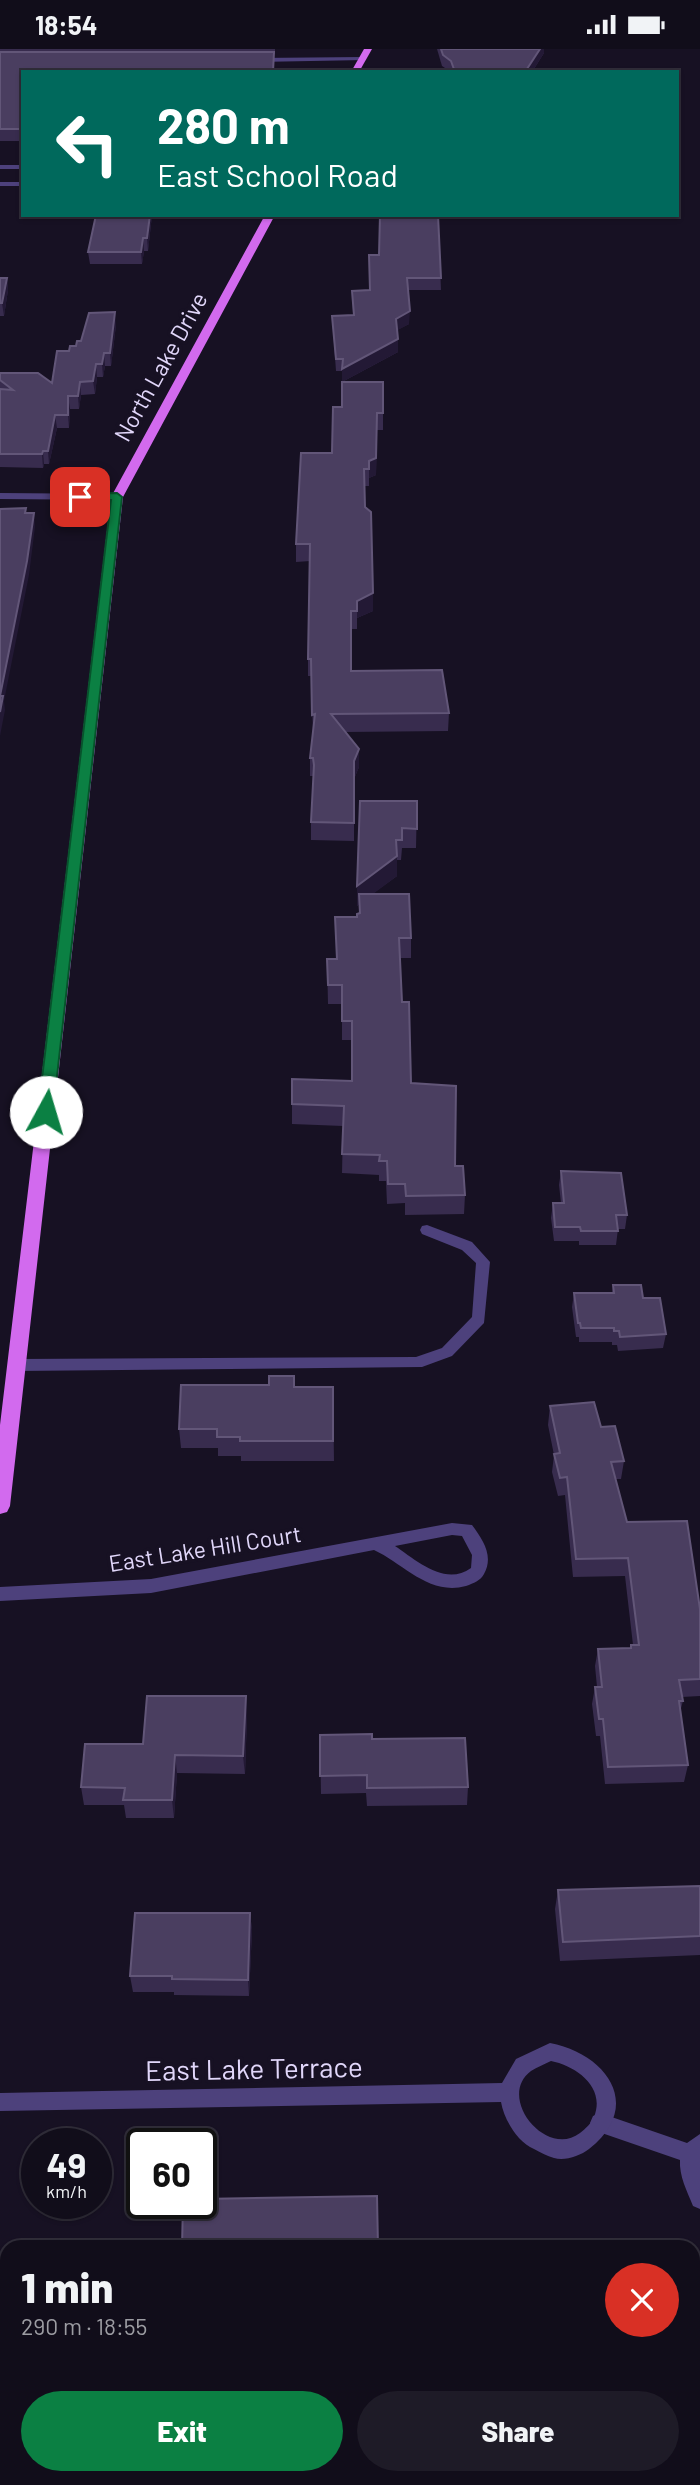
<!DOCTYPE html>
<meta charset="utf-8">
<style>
body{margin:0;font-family:Barlow,sans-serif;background:#1e1b27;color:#f1f3f6;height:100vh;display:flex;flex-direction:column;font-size:26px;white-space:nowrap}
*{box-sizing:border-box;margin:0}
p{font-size:23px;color:#9c9ca2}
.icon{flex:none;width:38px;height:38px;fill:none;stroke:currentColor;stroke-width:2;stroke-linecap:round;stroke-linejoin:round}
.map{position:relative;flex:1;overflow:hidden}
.sheet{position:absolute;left:0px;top:2191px;width:700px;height:245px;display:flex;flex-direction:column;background:#110d1a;border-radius:21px 21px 0 0;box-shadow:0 2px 5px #0004,0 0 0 2px #302d39}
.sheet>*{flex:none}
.guide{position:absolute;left:21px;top:21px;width:658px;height:147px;border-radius:0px;box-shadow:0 2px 5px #0004,0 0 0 2px #302d39;background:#00695c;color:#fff;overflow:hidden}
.speed{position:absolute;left:21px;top:2079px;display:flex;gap:14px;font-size:35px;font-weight:700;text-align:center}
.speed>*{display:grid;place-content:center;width:91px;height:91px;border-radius:50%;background:#110d1a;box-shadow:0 2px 5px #0004,0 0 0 2px #302d39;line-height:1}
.speed small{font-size:18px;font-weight:400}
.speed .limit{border:4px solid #111;border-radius:10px;background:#fff;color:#111}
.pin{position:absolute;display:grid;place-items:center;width:60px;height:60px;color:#fff;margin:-30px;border-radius:14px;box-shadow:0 4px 10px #0006}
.me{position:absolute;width:77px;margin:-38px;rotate:6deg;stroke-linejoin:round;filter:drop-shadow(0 0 5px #0008)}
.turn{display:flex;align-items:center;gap:24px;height:147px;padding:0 21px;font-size:32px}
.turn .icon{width:91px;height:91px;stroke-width:2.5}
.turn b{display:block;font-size:49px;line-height:60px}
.round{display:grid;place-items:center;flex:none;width:74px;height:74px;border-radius:37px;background:#1e1b27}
.summary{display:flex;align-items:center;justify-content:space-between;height:119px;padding:0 21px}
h1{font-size:42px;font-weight:800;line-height:52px}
.cta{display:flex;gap:14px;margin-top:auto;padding:14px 21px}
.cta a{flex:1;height:80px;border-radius:42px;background:#0b8043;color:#fff;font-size:28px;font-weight:800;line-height:80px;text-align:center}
.cta a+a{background:#1e1b27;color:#f1f3f6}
.status{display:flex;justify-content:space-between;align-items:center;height:49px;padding:0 35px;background:#110d1a;direction:ltr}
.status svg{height:19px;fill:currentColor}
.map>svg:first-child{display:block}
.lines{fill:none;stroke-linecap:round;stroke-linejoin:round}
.lane{fill:#4d417c;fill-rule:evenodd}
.street{fill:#4d417c;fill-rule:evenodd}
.primary{fill:#d26aee;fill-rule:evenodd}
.wall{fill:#382c4e}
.shaded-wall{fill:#231935}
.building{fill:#4a3e60;stroke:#625678;stroke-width:2}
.route{fill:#0b8043;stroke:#07532c;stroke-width:2}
.labels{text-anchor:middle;stroke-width:7;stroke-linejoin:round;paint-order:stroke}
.street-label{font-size:23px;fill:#e1d7fa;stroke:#171123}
.near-street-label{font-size:28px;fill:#e1d7fa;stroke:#171123}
</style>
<div class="status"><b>18:54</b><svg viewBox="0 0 49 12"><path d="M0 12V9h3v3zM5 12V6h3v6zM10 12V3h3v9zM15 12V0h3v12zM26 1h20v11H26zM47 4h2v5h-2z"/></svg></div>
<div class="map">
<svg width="700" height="2436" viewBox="0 0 700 2436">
<rect width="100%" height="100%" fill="#171123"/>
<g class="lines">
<g class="lane">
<path d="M427,1176L472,1193L490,1213L484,1274L452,1307L422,1318L16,1322L11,1320L9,1316L11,1312L16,1310L416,1308L442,1299L472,1268L476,1214L462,1201L422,1185L420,1181L422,1177Z"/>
<path d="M600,2064L687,2094L700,2085V2160L693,2157C687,2142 679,2127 680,2111L593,2081L590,2074L593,2067Z"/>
</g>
<g class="street">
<path d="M363,8L365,11L257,13L254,11L257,9Z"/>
<rect x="0" y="116" width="23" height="4"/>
<rect x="0" y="133" width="23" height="4"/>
<path d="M0,444L117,445L122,448L117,451L0,450Z"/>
<path d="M452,1474L472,1476C483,1491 494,1507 484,1525C480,1532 474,1534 466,1537C429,1547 404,1515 374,1501L151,1544L0,1552V1538L151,1530ZM452,1486L462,1487L472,1506L471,1519C445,1538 416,1511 395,1497Z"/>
<path d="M550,1994C607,2005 644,2057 589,2100C580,2107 565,2112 554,2109C547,2107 540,2103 534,2100C517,2093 504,2070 501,2053L0,2062V2044L502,2034L516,2010ZM551,2012C576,2017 606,2038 594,2068C591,2075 586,2079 580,2084C546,2110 496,2048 531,2022C537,2018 545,2015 551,2012Z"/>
</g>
<g class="primary">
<path d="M364,0H372L359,23H351Z"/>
<path d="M265,166H275L123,448L10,1457L7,1463L0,1465V1376L111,448Z"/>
</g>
</g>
<g class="wall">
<path d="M0,0H275V5L23,23V92H0Z"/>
<path d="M437,0H544V4L532,23H451L442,17Z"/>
<path d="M152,166L148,202H144L142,215H90L88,203Z"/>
<path d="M380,166H461V167H438L441,241H408L409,275L397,281L398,303L342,333V322H336L332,267L353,266L352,242L370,241L379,206Z"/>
<path d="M0,229H7L8,241L4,267H0Z"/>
<path d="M116,276L111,317H105L103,328H97L95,345L81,346L79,360H70L69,379H57L49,415H44L43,419L0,418V324L52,334L69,302L81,292Z"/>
<path d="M383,333V381H377L376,426L369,429V437H364L365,458L373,562L357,569V580H351V622L449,664L448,682L345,683L359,718L354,730V792L311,791V773L313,730V727H310V709L313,683L311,627H308V610L310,512L296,513V495L332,404L342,358Z"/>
<path d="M417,752L416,799H402L401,811H397V827L372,845L411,889V909H400L402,953L411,1034L455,1117L465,1146L464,1165L405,1166V1154L387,1155L386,1132H379V1126L342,1124L343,1077L292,1075V1055L352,1032V991H342V955H328L327,910H336L359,864V855L357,857V837Z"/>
<path d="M561,1122L627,1166L625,1180H618L616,1196H579V1192H554L551,1169L553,1154H561L559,1136Z"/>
<path d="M613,1236L643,1249L666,1285L663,1299L618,1302L617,1296H612V1293H579V1288H576L572,1258L574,1244H612Z"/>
<path d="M295,1338H333L334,1412H241V1407H218V1399H181L179,1380Z"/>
<path d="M550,1357L601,1378L624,1412L621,1430H616L627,1473L700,1560V1647L682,1648L683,1652L680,1663L688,1716L684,1733L605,1735L600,1687H596L592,1655L595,1638H597L595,1617L598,1600L630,1599L631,1596H633L625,1527L573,1528L565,1446L558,1447L552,1423L554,1406L548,1376Z"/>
<path d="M247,1666L245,1725L177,1724L174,1769H126L124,1756H84L81,1738L143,1695Z"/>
<path d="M320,1686L372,1690L468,1738L467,1756L367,1757L366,1744L321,1745Z"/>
<path d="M700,1837V1906L560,1912L555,1860L558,1841Z"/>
<path d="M250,1864L252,1881L249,1947L174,1946V1943H133L130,1927Z"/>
</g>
<g class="shaded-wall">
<path d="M540,0H544V4L532,23H525Z"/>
<path d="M150,166H152L148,202L147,189Z"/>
<path d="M143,189L144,202L142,215L141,203Z"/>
<path d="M7,229L8,241L4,267L2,254Z"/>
<path d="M410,262L409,275L396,282V270Z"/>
<path d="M115,263L116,276L111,317L110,304Z"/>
<path d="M398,290V303L342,333V320Z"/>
<path d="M104,304L105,317L103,328L102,315Z"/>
<path d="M96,315L97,328L95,345L93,332Z"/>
<path d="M80,333L81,346L79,360L78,347Z"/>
<path d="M68,347L70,360L69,379L68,366Z"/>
<path d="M377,364L376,426L369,429V412Z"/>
<path d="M55,366L57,379L49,415L48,402Z"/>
<path d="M43,402L44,415L43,419L42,405Z"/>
<path d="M34,464L35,478L29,526L4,652L5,661L0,687V647Z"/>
<path d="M373,544V562L357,569V552Z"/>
<path d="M359,700V718L354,730V792V712Z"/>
<path d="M397,807V827L357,857V837Z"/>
<path d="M246,1647L247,1666L245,1725L243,1707Z"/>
<path d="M175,1706L177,1724L174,1769L172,1751Z"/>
<path d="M250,1864L252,1881L249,1947L248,1931Z"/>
<path d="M152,2429H155L154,2436H151Z"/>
</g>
<g class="building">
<path d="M441,0H540L525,23H455L451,12L443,6Z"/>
<path d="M0,3H274L273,23H23V80H0Z"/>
<path d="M96,166H150L147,189H143L141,203H88Z"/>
<path d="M380,166H438L441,229H407L410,262L396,270L398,290L342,320L343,310H336L332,267L354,266L352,242L370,241L369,206H379Z"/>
<path d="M0,229H7L2,254H0Z"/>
<path d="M115,263L110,304H104L102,315H96L93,332L80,333L78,347H68V366H55L48,402H43L42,405H0V340L13,341L0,331V324H38L52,334L57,302H69L70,297H76L77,292H81L89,264Z"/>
<path d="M342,333H383V364H377L376,409L369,412V420H364L365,458L371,463L373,544L357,552V562H351V622L442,621L449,664L331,665L359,700L354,712V774L311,773L314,716L313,709H310L315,665L312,666L311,610H308L310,495H296L301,404H332L333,358H342Z"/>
<path d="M26,459L25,464H34L27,512L0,647H3L0,663V460Z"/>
<path d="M360,752H417V780L402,779V791H396L397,807L357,837Z"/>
<path d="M359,845H409L411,889H399L402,953H409L411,1034L456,1037L455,1117H463L465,1146L406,1147L405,1135H388L387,1112H379L380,1106L342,1105L344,1057L292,1055V1030L352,1032V972H342V936H328L327,910H337L335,868H357V865L360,864Z"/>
<path d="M561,1122L621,1124L627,1166H616L618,1182H581L580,1178H555L553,1154H564Z"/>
<path d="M613,1236H641L643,1249H660L666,1285L620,1288L619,1282H614V1279H581L580,1274H578L574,1244H614Z"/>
<path d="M269,1327H294V1338H333V1392H240V1388H217V1380H179L181,1336H269Z"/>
<path d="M594,1353L601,1378L615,1377L624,1412L611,1413L627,1473L687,1472L700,1560V1630L679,1631L683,1652H679L688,1716L608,1718L603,1670H599L595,1638H602L598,1600L631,1599V1596H639L628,1509L576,1510L567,1428L560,1429L554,1405L560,1404L550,1357Z"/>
<path d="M147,1647H246L243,1707L175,1706L172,1751H123L125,1739L81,1738L85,1695H143Z"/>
<path d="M372,1685V1690L465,1689L468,1738L367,1739V1726L320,1727V1686Z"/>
<path d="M700,1837V1887L563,1893L558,1841Z"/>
<path d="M135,1864H250L248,1931L172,1930V1927H130Z"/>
<path d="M377,2147L378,2198H182L183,2154H201V2150Z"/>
<path d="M42,2429H152L151,2436H42Z"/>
<path d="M336,2429H388L389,2436H336Z"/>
</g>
<path class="route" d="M117,444L122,448L53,1063L46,1069L38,1063L111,451H80L75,448L80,445Z"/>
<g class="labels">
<g class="street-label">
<text transform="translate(161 318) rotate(-61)" y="8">North Lake Drive</text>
<text transform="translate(205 1500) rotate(-9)" y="8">East Lake Hill Court</text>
</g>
<g class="near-street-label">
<text transform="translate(254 2020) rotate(-1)" y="10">East Lake Terrace</text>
</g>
</g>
</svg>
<div class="speed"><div>49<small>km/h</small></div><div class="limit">60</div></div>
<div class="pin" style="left:80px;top:448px;background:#d93025"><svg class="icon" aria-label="arrive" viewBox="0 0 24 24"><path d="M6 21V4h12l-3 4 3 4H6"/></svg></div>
<svg class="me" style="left:46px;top:1063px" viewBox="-20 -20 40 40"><circle r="19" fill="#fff"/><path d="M0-13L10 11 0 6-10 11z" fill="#0b8043"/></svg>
<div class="guide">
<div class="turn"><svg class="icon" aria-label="left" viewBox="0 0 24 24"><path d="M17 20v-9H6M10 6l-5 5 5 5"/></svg><div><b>280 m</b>East School Road</div></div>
</div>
<section class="sheet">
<div class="summary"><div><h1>1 min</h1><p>290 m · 18:55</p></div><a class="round" style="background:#d93025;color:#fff"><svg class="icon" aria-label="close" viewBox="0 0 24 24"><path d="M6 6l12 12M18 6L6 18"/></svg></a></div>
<div class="cta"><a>Exit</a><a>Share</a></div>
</section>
</div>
